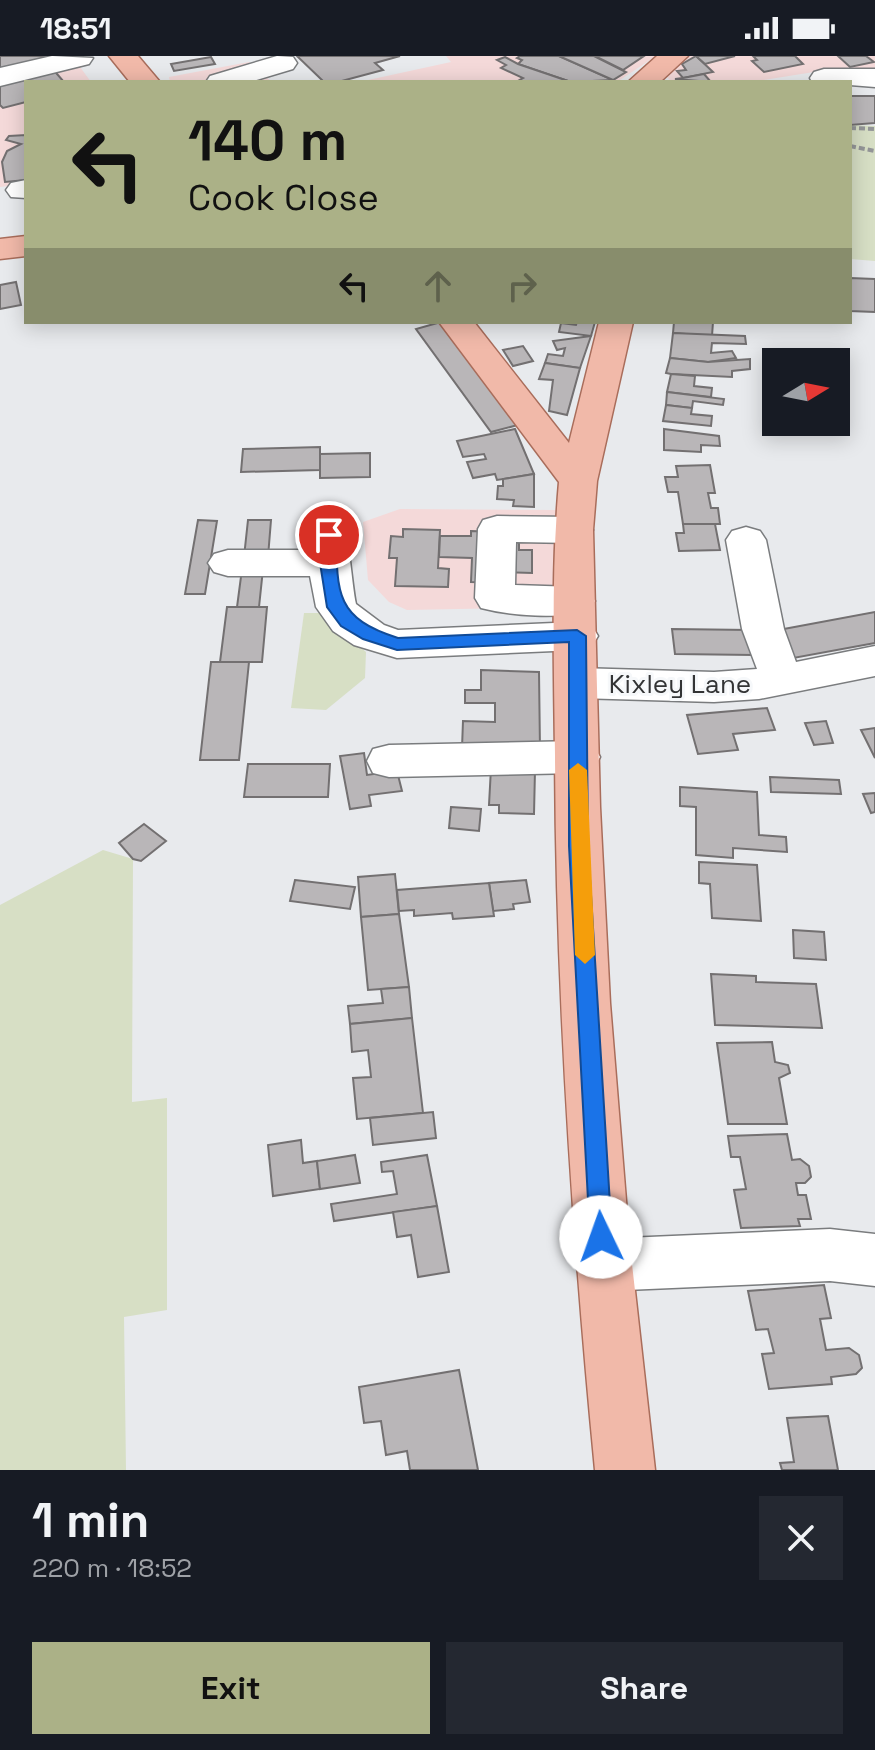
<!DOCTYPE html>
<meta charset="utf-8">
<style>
body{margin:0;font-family:"Space Grotesk",sans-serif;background:#242831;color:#f1f3f6;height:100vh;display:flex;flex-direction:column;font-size:30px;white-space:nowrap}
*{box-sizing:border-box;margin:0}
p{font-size:26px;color:#9ea1a6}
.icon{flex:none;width:44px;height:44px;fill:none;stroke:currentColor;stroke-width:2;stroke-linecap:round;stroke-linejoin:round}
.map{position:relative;height:1414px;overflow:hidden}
.side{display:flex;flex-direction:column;background:#171b24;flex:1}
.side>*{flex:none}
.hud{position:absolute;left:24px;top:24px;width:828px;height:244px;border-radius:0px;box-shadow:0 4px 20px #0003;background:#abb187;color:#111;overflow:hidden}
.needle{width:52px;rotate:80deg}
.buttons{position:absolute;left:762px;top:292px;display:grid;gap:16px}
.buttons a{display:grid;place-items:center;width:88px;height:88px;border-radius:0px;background:#171b24;box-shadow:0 4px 20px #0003;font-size:40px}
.pin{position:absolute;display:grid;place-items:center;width:68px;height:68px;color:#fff;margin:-34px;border:4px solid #fff;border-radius:50%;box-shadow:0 2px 8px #0007}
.me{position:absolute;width:88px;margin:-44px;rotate:357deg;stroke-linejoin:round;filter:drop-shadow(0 0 6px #0008)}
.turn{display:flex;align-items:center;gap:28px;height:168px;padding:0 32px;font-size:36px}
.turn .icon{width:104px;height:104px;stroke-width:2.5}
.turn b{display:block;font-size:56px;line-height:68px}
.lanes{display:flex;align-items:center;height:76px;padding:0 32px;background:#0003;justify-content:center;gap:40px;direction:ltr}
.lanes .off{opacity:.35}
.round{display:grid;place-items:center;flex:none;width:84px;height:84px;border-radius:0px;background:#242831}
.overview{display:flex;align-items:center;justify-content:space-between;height:136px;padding:0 32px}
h1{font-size:48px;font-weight:700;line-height:60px}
.primary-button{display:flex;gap:16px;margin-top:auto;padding:16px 32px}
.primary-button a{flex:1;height:92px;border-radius:0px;background:#abb187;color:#111;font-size:32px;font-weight:700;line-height:92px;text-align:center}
.primary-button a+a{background:#242831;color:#f1f3f6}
.status{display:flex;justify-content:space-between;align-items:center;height:56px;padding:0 40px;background:#171b24;direction:ltr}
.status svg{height:22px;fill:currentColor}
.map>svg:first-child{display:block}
.commercial{fill:#f4d9d9}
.green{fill:#d7dfc5}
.building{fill:#b9b6b8;stroke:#737071;stroke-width:2}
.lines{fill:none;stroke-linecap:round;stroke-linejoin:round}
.minor-casing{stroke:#7a7c7e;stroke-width:3}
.major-casing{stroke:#a96d5b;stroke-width:3}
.path{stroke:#949698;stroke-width:4;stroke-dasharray:6 3;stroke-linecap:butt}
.minor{fill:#fff;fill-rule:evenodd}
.major{fill:#f1b9a9;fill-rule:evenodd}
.route{fill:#1a73e8;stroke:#114b97;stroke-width:2}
.slow{fill:#f59e0b}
.labels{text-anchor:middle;stroke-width:6;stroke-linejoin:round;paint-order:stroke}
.street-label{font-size:26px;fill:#333435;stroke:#f6f8fa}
</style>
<div class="status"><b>18:51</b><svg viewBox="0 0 49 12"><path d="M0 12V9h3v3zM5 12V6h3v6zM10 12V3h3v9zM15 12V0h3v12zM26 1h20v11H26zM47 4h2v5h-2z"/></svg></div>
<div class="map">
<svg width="875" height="1414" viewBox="0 0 875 1414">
<rect width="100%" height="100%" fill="#e8eaed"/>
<g class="commercial">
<path d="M0,0H72L91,26H26V128L0,131Z"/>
<path d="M446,0H656L617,26H359L451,6Z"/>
<path d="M686,0H875V18L814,16L751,26H672L667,21L679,2Z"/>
<path d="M249,6L272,26H170L169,21Z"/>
<path d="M400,453L559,454L560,551L407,554L389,546L368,524L363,466Z"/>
</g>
<g class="green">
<path d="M850,69L875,70V205L850,203Z"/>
<path d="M304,557H322L366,596L365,622L326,654L291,652Z"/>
<path d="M103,794L133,803L132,1046L167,1042V1254L124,1261L126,1414H0V849Z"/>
</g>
<g class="building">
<path d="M0,0H65L0,19Z"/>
<path d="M297,0H400L375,7L383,14L338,26H324Z"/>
<path d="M520,0H559L613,24L571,26L518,8L522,4L517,2Z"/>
<path d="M559,0H594L626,16L613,24Z"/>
<path d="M595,0H644L623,14Z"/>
<path d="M696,0L713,16L683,22L677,15L686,14L682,8Z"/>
<path d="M696,0H735L705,8Z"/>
<path d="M753,0H795L803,8L764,16L752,5L757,4Z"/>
<path d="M838,0H866L874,6L850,11Z"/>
<path d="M211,1L215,8L174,15L171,8Z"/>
<path d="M505,1L518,8L571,26H516L523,22L501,12L506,9L497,4Z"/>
<path d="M51,11L64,26H26V46L3,52L0,49V22Z"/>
<path d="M704,18L711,26L675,23L683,22Z"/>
<path d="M850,40H875V67L850,69Z"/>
<path d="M26,79V124L5,126L2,106L7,95L21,88L6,84L9,80Z"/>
<path d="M850,222L875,223V256L850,255Z"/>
<path d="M16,226L21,249L0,253V229Z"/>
<path d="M441,266L518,369L491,376L416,273Z"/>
<path d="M577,266H595L591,280L559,276L561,267L576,269Z"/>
<path d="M674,266H713L712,280L673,277Z"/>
<path d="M673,277L745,280L746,288L712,287L711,297L732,295L736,302L708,306L670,302Z"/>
<path d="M591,280L580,312L545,307L548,298L563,300L565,292L557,294L553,285Z"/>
<path d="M523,290L533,305L513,310L503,294Z"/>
<path d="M670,302L708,306L750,303V313L732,315V321L671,318L666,317Z"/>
<path d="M545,307L580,312L567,359L549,355L553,324L539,323Z"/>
<path d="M671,318L695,320L694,330L712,332L711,341L667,336Z"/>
<path d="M667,336L724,343L723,349L693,345L692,352L666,349Z"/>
<path d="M666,349L692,352L691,358L712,360L711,370L663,365Z"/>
<path d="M515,373L534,418L497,424L495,418L473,422L467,406L486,403L484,398L463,401L457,385Z"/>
<path d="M664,373L719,380L720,390L701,389V396L664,394Z"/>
<path d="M320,391V414L241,416L243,393Z"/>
<path d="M370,397V421L320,422V398Z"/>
<path d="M710,409L715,437H708L711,452H718L720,468H683L678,436H668L665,421H678L676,410Z"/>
<path d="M534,418V451L513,450L514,444L497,443L498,430H503V423Z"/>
<path d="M198,464L217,465L205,538H185Z"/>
<path d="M248,464H271L268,501H244Z"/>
<path d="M683,468H715L720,494L679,495L676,477H684Z"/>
<path d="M403,473L440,474L438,512L449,513L448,531L395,530L397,502H389L391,480L403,481Z"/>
<path d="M471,475L519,477V494H532V517L502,516V527L471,526L472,502L439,501L440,480H471Z"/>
<path d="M242,513H263L259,551H237Z"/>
<path d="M227,551H267L262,606H220Z"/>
<path d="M875,556V587L788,603L773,575Z"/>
<path d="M672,573L750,574L753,599L675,598Z"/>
<path d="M211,606H249L239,704H200Z"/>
<path d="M481,614L539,616L540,694L462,692L463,665L495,666V647H465V634H481Z"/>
<path d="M767,652L775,674L733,678L738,694L698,698L687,659Z"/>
<path d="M826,665L833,687L814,689L805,667Z"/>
<path d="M875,672V702L861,674Z"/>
<path d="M364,697L367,719L397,715L402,735L369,739L371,750L350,753L340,700Z"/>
<path d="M248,708H330L328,741H244Z"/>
<path d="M491,712L535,714L534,758L499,757V749H489Z"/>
<path d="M770,721L839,724L841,738L771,736Z"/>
<path d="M680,731L757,736L759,779L786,781L787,796L733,792V802L696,799V751L680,750Z"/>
<path d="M875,737V756L871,757L863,738Z"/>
<path d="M451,751L481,753L479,775L449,772Z"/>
<path d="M144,768L166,785L141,805L133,803L119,787Z"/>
<path d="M699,806L757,809L761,865L712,862L710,828L699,827Z"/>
<path d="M395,818L399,858L361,861L358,821Z"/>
<path d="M295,824L355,831L350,853L290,845Z"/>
<path d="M526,824L530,846L513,848L514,853L493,855L489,827Z"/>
<path d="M489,827L494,860L453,863L452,857L414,860V854L399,855L397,834Z"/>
<path d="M399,858L409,931L368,934L361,861Z"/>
<path d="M793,874L824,876L826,904L794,902Z"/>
<path d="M711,918L756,920V926L816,928L822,972L715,969Z"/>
<path d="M409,931L412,962L350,968L348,950L383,947L381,933Z"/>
<path d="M412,962L423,1057L357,1063L353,1022L371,1021L368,994L352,996L350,968Z"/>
<path d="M772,986L775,1006L788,1009L790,1017L779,1022L787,1068H728L717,987Z"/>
<path d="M433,1056L436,1082L373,1089L370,1062Z"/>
<path d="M787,1078L792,1104L800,1103L809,1110L811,1121L805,1127H796L798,1139H806L811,1163H798L800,1170L741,1172L734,1134L746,1133L740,1101H731L728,1080Z"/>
<path d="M301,1084L303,1107L317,1105L320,1133L273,1140L268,1089Z"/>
<path d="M355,1099L360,1127L320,1133L317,1105Z"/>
<path d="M427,1099L437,1150L334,1165L331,1148L397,1138L393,1115L382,1116L381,1106Z"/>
<path d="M437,1150L449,1216L418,1221L411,1179L397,1181L393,1156Z"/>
<path d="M824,1229L831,1262L820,1263L826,1294L849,1292L859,1299L862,1312L856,1318L831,1321L832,1328L769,1333L762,1298L774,1297L768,1273L756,1274L748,1235Z"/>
<path d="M459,1314L478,1414H410L407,1395L386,1399L381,1365L364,1367L359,1331Z"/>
<path d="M828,1360L838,1414H782L780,1407L794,1406L787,1362Z"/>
</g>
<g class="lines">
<g class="minor-casing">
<g id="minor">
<path d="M52,0L93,2L89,8L0,30V12Z"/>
<path d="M277,0L293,1L297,7L293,13L250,26H206L210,20Z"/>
<path d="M824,13H875V31L812,26L810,22L814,16Z"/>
<path d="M26,124V142L11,141L6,134L11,127Z"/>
<path d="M497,460L574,461L588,465L593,474L588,483L574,487L516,486L515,529L575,531L589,535L595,545L589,555C559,563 511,560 481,552L475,542L478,473L483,464Z"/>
<path d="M329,466L343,470C349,480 352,530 356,548L384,569L398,574L577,566L592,570L598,580L592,590L577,594L397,602L354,589L333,575L316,551L310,520H228L214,516L208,507L214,498L228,494H309L310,479L315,470Z"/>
<path d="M746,471L760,475L766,484L784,573L796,606L875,590V620L759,643L714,646L578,642L563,638L557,627L563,616L578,612L714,616L757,613L742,573L726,484L732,475Z"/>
<path d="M578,685L594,690L600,701L594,712L578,717L389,721L373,717L367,705L373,693L389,689Z"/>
<path d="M830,1173L875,1178V1230L830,1225L603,1235L583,1227L575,1209L583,1191L603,1183Z"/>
</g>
</g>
<g class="major-casing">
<g id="major">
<path d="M109,0H138L160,26H130Z"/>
<path d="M657,0H688L660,26H628Z"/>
<path d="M26,180V200L0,203V183Z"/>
<path d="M439,266H474L569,387L599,266H633L597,425L593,474L600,751L610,947L629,1181L655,1414H595C572,1176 556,938 555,699C554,608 551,516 559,426Z"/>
</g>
</g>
<g class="path">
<path d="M850,72L875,73"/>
<path d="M850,90L875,95"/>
</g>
<use href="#minor" class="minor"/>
<use href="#major" class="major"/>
</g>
<path class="route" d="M329,474L337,479C336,538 337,563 398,582L577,574L586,580L588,790L612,1181L609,1188L601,1191L593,1188L590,1181L569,790V586L397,594L363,583L341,570L327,551L320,507L321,479Z"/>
<path class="slow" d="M578,707L587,714L595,899L585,908L575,899L569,714Z"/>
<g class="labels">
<g class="street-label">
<text x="680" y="637">Kixley Lane</text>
</g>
</g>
</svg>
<div class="buttons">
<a><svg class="needle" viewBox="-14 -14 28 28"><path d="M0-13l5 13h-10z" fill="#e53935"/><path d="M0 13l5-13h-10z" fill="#9ea1a6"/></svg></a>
</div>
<div class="pin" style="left:329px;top:479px;background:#d93025"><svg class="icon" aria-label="arrive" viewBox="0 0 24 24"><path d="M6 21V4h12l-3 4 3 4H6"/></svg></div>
<svg class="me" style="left:601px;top:1181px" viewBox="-20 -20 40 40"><circle r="19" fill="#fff"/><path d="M0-13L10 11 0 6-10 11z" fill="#1a73e8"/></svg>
<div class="hud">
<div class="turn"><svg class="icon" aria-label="left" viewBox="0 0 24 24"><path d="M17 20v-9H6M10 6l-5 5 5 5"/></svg><div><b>140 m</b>Cook Close</div></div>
<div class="lanes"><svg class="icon" aria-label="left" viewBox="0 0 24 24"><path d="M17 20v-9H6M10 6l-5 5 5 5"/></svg><svg class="icon off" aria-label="ahead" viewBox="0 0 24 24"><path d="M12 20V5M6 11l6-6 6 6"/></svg><svg class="icon off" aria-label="right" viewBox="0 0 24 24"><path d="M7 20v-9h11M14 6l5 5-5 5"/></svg></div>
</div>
</div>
<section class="side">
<div class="overview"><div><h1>1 min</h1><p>220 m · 18:52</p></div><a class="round"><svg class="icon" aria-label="close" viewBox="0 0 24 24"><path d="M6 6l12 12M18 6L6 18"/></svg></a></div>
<div class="primary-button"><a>Exit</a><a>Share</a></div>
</section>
